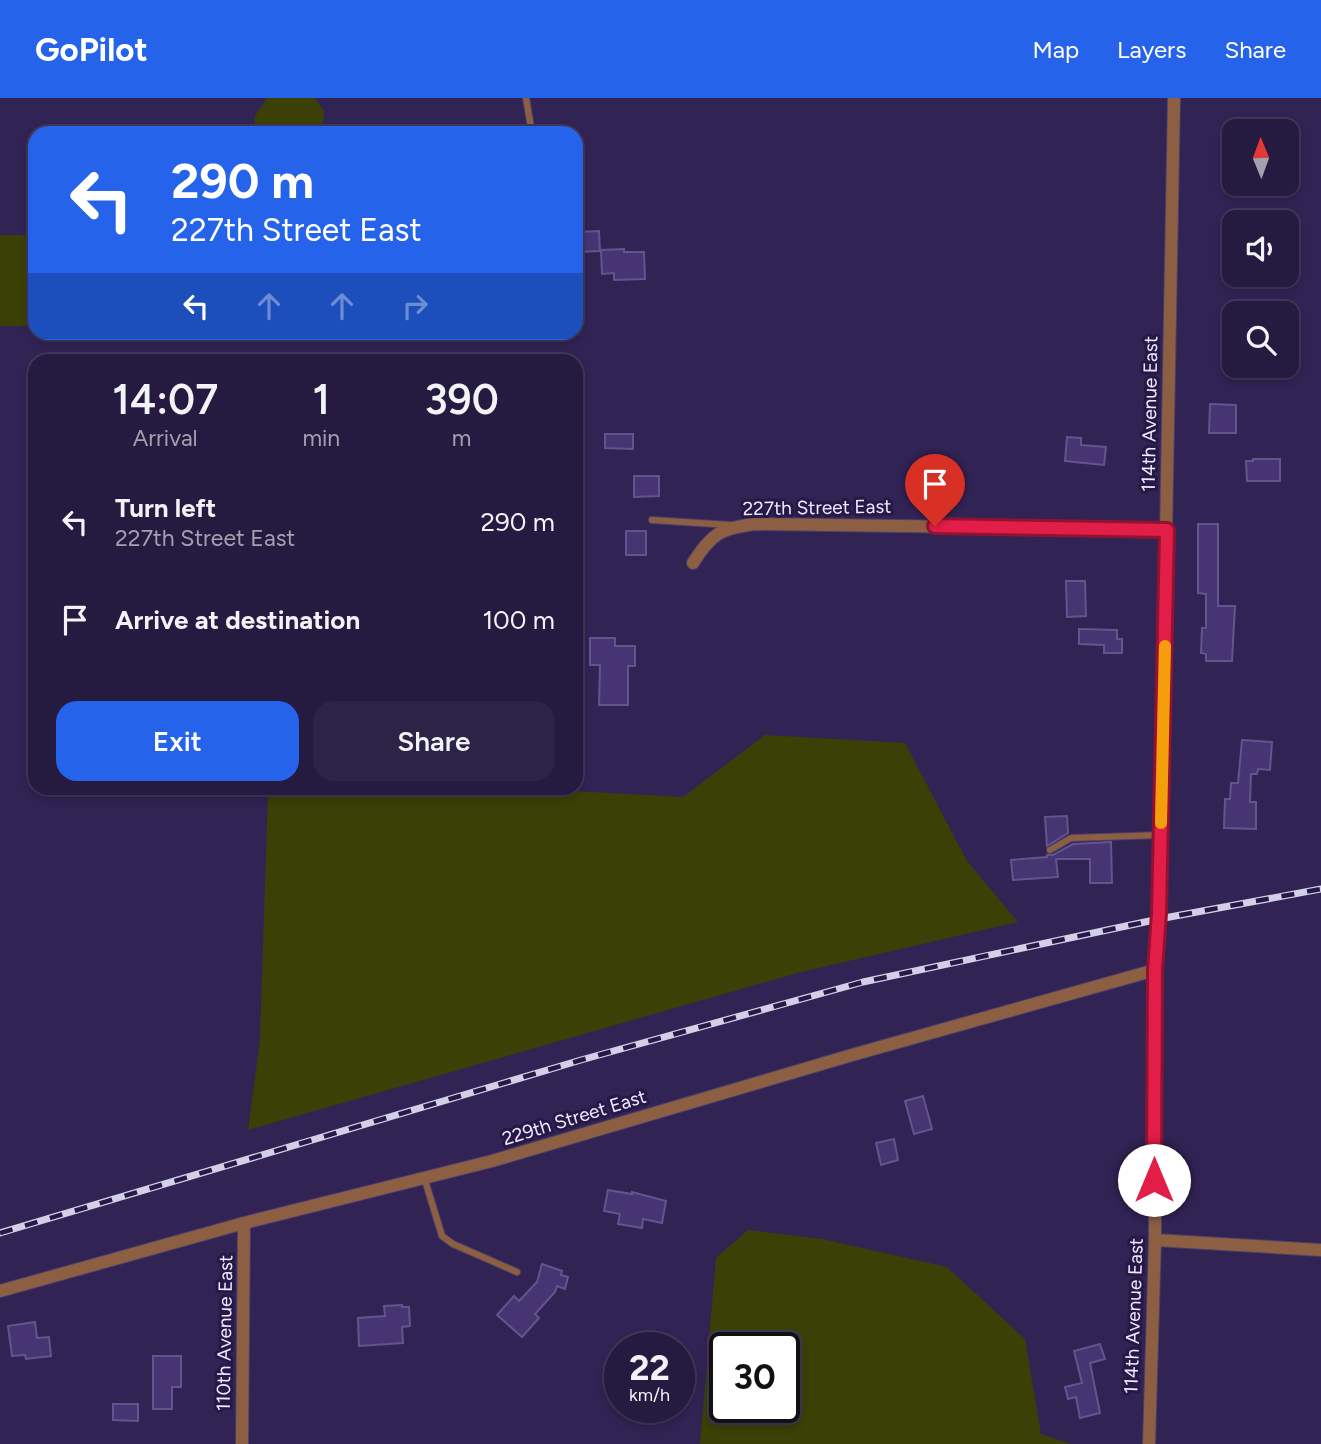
<!DOCTYPE html>
<style>
body{margin:0;font-family:Figtree,sans-serif;background:#2d2346;color:#f1f3f6;height:100vh;display:flex;flex-direction:column;font-size:26px;white-space:nowrap}
*{box-sizing:border-box;margin:0}
p{font-size:23px;color:#a3a1b0}
.icon{flex:none;width:38px;height:38px;fill:none;stroke:currentColor;stroke-width:2;stroke-linecap:round;stroke-linejoin:round}
.map{position:relative;flex:1;overflow:hidden}
.panel{position:absolute;left:28px;top:256px;width:555px;height:441px;display:flex;flex-direction:column;background:#251a3f;border-radius:21px;box-shadow:0 4px 10px #0003,0 0 0 2px #423859}
.panel>*{flex:none}
.top-card{position:absolute;left:28px;top:28px;width:555px;height:214px;border-radius:21px;box-shadow:0 4px 10px #0003,0 0 0 2px #423859;background:#2563eb;color:#fff;overflow:hidden}
.needle{width:46px;rotate:359deg}
.fabs{position:absolute;left:1222px;top:21px;display:grid;gap:14px}
.fabs a{display:grid;place-items:center;width:77px;height:77px;border-radius:14px;background:#251a3f;box-shadow:0 4px 10px #0003,0 0 0 2px #423859;font-size:35px}
.speed{position:absolute;left:604px;top:1234px;display:flex;gap:14px;font-size:35px;font-weight:700;text-align:center}
.speed>*{display:grid;place-content:center;width:91px;height:91px;border-radius:50%;background:#251a3f;box-shadow:0 4px 10px #0003,0 0 0 2px #423859;line-height:1}
.speed small{font-size:18px;font-weight:400}
.speed .limit{border:4px solid #111;border-radius:10px;background:#fff;color:#111}
.pin{position:absolute;display:grid;place-items:center;width:60px;height:60px;color:#fff;margin:-72px -30px;border-radius:50% 50% 50% 0;rotate:-45deg;box-shadow:0 0 7px #0007}
.pin .icon{rotate:45deg}
.me{position:absolute;width:77px;margin:-38px;rotate:0deg;stroke-linejoin:round;filter:drop-shadow(0 0 5px #0008)}
.turn{display:flex;align-items:center;gap:24px;height:147px;padding:0 28px;font-size:32px}
.turn .icon{width:91px;height:91px;stroke-width:2.5}
.turn b{display:block;font-size:49px;line-height:60px}
.lanes{display:flex;align-items:center;height:66px;padding:0 28px;background:#0003;justify-content:center;gap:35px;direction:ltr}
.lanes .off{opacity:.35}
.eta{display:flex;justify-content:space-evenly;align-items:center;height:119px;text-align:center}
.eta b{font-size:42px;font-weight:600;line-height:49px}
.action{display:flex;gap:14px;margin-top:auto;padding:14px 28px}
.action a{flex:1;height:80px;border-radius:21px;background:#2563eb;color:#fff;font-size:28px;font-weight:600;line-height:80px;text-align:center}
.action a+a{background:#2d2346;color:#f1f3f6}
ul{padding:0;list-style:none}
li{display:flex;align-items:center;gap:21px;height:98px;padding:0 28px}
li div{flex:1}
li b{display:block;font-size:26px}
li em{font-style:normal}
header{display:flex;align-items:center;gap:42px;box-sizing:border-box;height:98px;padding:0 35px;background:#2563eb;color:#fff}
header strong{font-size:33px}
nav{display:flex;gap:38px;margin-inline-start:auto;font-size:24px}
.map>svg:first-child{display:block}
.green{fill:#3b4006;fill-rule:evenodd}
.building{fill:#473573;stroke:#62558b;stroke-width:2}
.lines{fill:none;stroke-linecap:round;stroke-linejoin:round}
.lane-casing{stroke:#4b3f6c;stroke-width:8}
.street-casing{stroke:#4b3f6c;stroke-width:14}
.lane{stroke:#8c5f42;stroke-width:6}
.street{stroke:#8c5f42;stroke-width:12}
.rail-casing{stroke:#d3cfe6;stroke-width:7}
.rail{stroke:#271848;stroke-width:4.5;stroke-dasharray:13;stroke-linecap:butt}
.route-casing{stroke:#92132f;stroke-width:18}
.route{stroke:#e11d48;stroke-width:12}
.slow{stroke:#f59e0b;stroke-width:12}
.labels{text-anchor:middle;stroke-width:6;stroke-linejoin:round;paint-order:stroke}
.street-label{font-size:19px;fill:#edeafd;stroke:#271848}
</style>
<header>
<strong>GoPilot</strong>
<nav><a>Map</a><a>Layers</a><a>Share</a></nav>
</header>
<div class="map">
<svg width="1321" height="1346" viewBox="0 0 1321 1346">
<rect width="100%" height="100%" fill="#312354"/>
<g class="green">
<path d="M267,0H315L324,13L322,35H254L255,18Z"/>
<rect x="0" y="137" width="35" height="91"/>
<path d="M765,637L905,645L967,763L1018,824L801,874L248,1032L260,941L268,690H518L683,699Z"/>
<path d="M748,1132L822,1141L947,1169L1025,1241L1041,1336L1071,1346H700L716,1160ZM724,1250H784V1309H724Z"/>
</g>
<g class="building">
<path d="M599,133L600,153L576,154L577,134Z"/>
<path d="M624,151V154H644L645,181L614,182V175L602,176L601,152Z"/>
<path d="M1210,306L1236,307V335H1209Z"/>
<path d="M605,336H633V351L605,350Z"/>
<path d="M1067,339L1081,340V347L1106,349L1104,367L1065,363Z"/>
<path d="M1253,361H1280V383H1247L1246,363H1253Z"/>
<path d="M634,378H659V398L634,399Z"/>
<path d="M1198,426H1218V508H1235L1232,563H1206V556L1201,555L1202,530H1206V496L1198,495Z"/>
<rect x="626" y="433" width="20" height="24"/>
<path d="M1066,483H1085L1086,518L1067,519Z"/>
<path d="M1079,531L1117,532V541H1122V555H1104V547L1079,546Z"/>
<path d="M590,540H615V548H635V568H628V607H599L600,567H590Z"/>
<path d="M1242,642L1272,644L1270,672L1258,671L1257,676H1251L1250,704H1256V731L1224,730L1225,701H1230L1231,685H1238Z"/>
<path d="M1067,718L1068,735L1047,748L1045,719Z"/>
<path d="M1111,744L1112,785H1090V761H1056L1058,779L1013,782L1011,762L1047,759V757H1053L1073,746Z"/>
<path d="M923,998L932,1031L914,1036L905,1003Z"/>
<path d="M894,1041L898,1062L881,1067L876,1045Z"/>
<path d="M608,1092L632,1096V1094L666,1103L662,1125L643,1121L642,1130L618,1126L620,1116L604,1113Z"/>
<path d="M542,1166L562,1173L561,1177L568,1179L565,1191L557,1188L555,1194L535,1216L539,1220L522,1239L497,1217L514,1198L519,1203L537,1184Z"/>
<path d="M402,1207V1209H409L410,1228L402,1229L403,1245L359,1248L358,1220L385,1218L384,1208Z"/>
<path d="M35,1224L37,1240L49,1239L51,1258L26,1261L25,1257L12,1258L8,1228Z"/>
<path d="M1100,1246L1105,1261L1090,1265L1100,1315L1080,1320L1076,1299L1068,1301L1065,1289L1082,1285L1074,1253Z"/>
<path d="M153,1258H181V1289H172V1311H153Z"/>
<path d="M113,1306H138V1323L113,1322Z"/>
</g>
<g class="lines">
<g class="lane-casing">
<g id="lane">
<path d="M526,0L532,35"/>
<path d="M652,422L730,427"/>
<path d="M1050,752L1071,740L1161,737"/>
<path d="M424,1079L442,1138L453,1146L517,1174"/>
</g>
</g>
<g class="street-casing">
<g id="street">
<path d="M693,465C711,436 721,430 755,426L1167,432"/>
<path d="M1155,1142L1321,1152"/>
<path d="M0,1193L244,1125L492,1063L852,957L1155,872"/>
<path d="M242,1346L244,1125"/>
<path d="M1149,1346L1155,1142V872L1159,815L1174,0"/>
</g>
</g>
<use href="#lane" class="lane"/>
<use href="#street" class="street"/>
<g class="rail-casing">
<path id="rail" d="M0,1135L581,962L863,884L1159,821L1321,791"/>
</g>
<use href="#rail" class="rail"/>
</g>
<g class="lines">
<g class="route-casing">
<path id="route" d="M935,428L1167,432L1159,815L1155,872L1154,1082"/>
</g>
<use href="#route" class="route"/>
<path class="slow" d="M1161,725L1165,548"/>
</g>
<g class="labels">
<g class="street-label">
<text transform="translate(1149 316) rotate(-89)" y="7">114th Avenue East</text>
<text transform="translate(817 409) rotate(-1)" y="7">227th Street East</text>
<text transform="translate(574 1019) rotate(-17)" y="7">229th Street East</text>
<text transform="translate(1133 1218) rotate(-88)" y="7">114th Avenue East</text>
<text transform="translate(224 1235) rotate(-89)" y="7">110th Avenue East</text>
</g>
</g>
</svg>
<div class="fabs">
<a><svg class="needle" viewBox="-14 -14 28 28"><path d="M0-13l5 13h-10z" fill="#e53935"/><path d="M0 13l5-13h-10z" fill="#a3a1b0"/></svg></a>
<a><svg class="icon" aria-label="sound" viewBox="0 0 24 24"><path d="M4 9h4l5-4v14l-5-4H4zM17 9q2 3 0 6"/></svg></a>
<a><svg class="icon" aria-label="search" viewBox="0 0 24 24"><circle cx="10" cy="10" r="6"/><path d="M15 15l6 6"/></svg></a>
</div>
<div class="speed"><div>22<small>km/h</small></div><div class="limit">30</div></div>
<div class="pin" style="left:935px;top:428px;background:#d93025"><svg class="icon" aria-label="arrive" viewBox="0 0 24 24"><path d="M6 21V4h12l-3 4 3 4H6"/></svg></div>
<svg class="me" style="left:1154px;top:1082px" viewBox="-20 -20 40 40"><circle r="19" fill="#fff"/><path d="M0-13L10 11 0 6-10 11z" fill="#e11d48"/></svg>
<div class="top-card">
<div class="turn"><svg class="icon" aria-label="left" viewBox="0 0 24 24"><path d="M17 20v-9H6M10 6l-5 5 5 5"/></svg><div><b>290 m</b>227th Street East</div></div>
<div class="lanes"><svg class="icon" aria-label="left" viewBox="0 0 24 24"><path d="M17 20v-9H6M10 6l-5 5 5 5"/></svg><svg class="icon off" aria-label="ahead" viewBox="0 0 24 24"><path d="M12 20V5M6 11l6-6 6 6"/></svg><svg class="icon off" aria-label="ahead" viewBox="0 0 24 24"><path d="M12 20V5M6 11l6-6 6 6"/></svg><svg class="icon off" aria-label="right" viewBox="0 0 24 24"><path d="M7 20v-9h11M14 6l5 5-5 5"/></svg></div>
</div>
<section class="panel">
<div class="eta">
<div><b>14:07</b><p>Arrival</p></div>
<div><b>1</b><p>min</p></div>
<div><b>390</b><p>m</p></div>
</div>
<ul>
<li><svg class="icon" aria-label="left" viewBox="0 0 24 24"><path d="M17 20v-9H6M10 6l-5 5 5 5"/></svg><div><b>Turn left</b><p>227th Street East</p></div><em>290 m</em></li>
<li><svg class="icon" aria-label="arrive" viewBox="0 0 24 24"><path d="M6 21V4h12l-3 4 3 4H6"/></svg><div><b>Arrive at destination</b></div><em>100 m</em></li>
</ul>
<div class="action"><a>Exit</a><a>Share</a></div>
</section>
</div>
